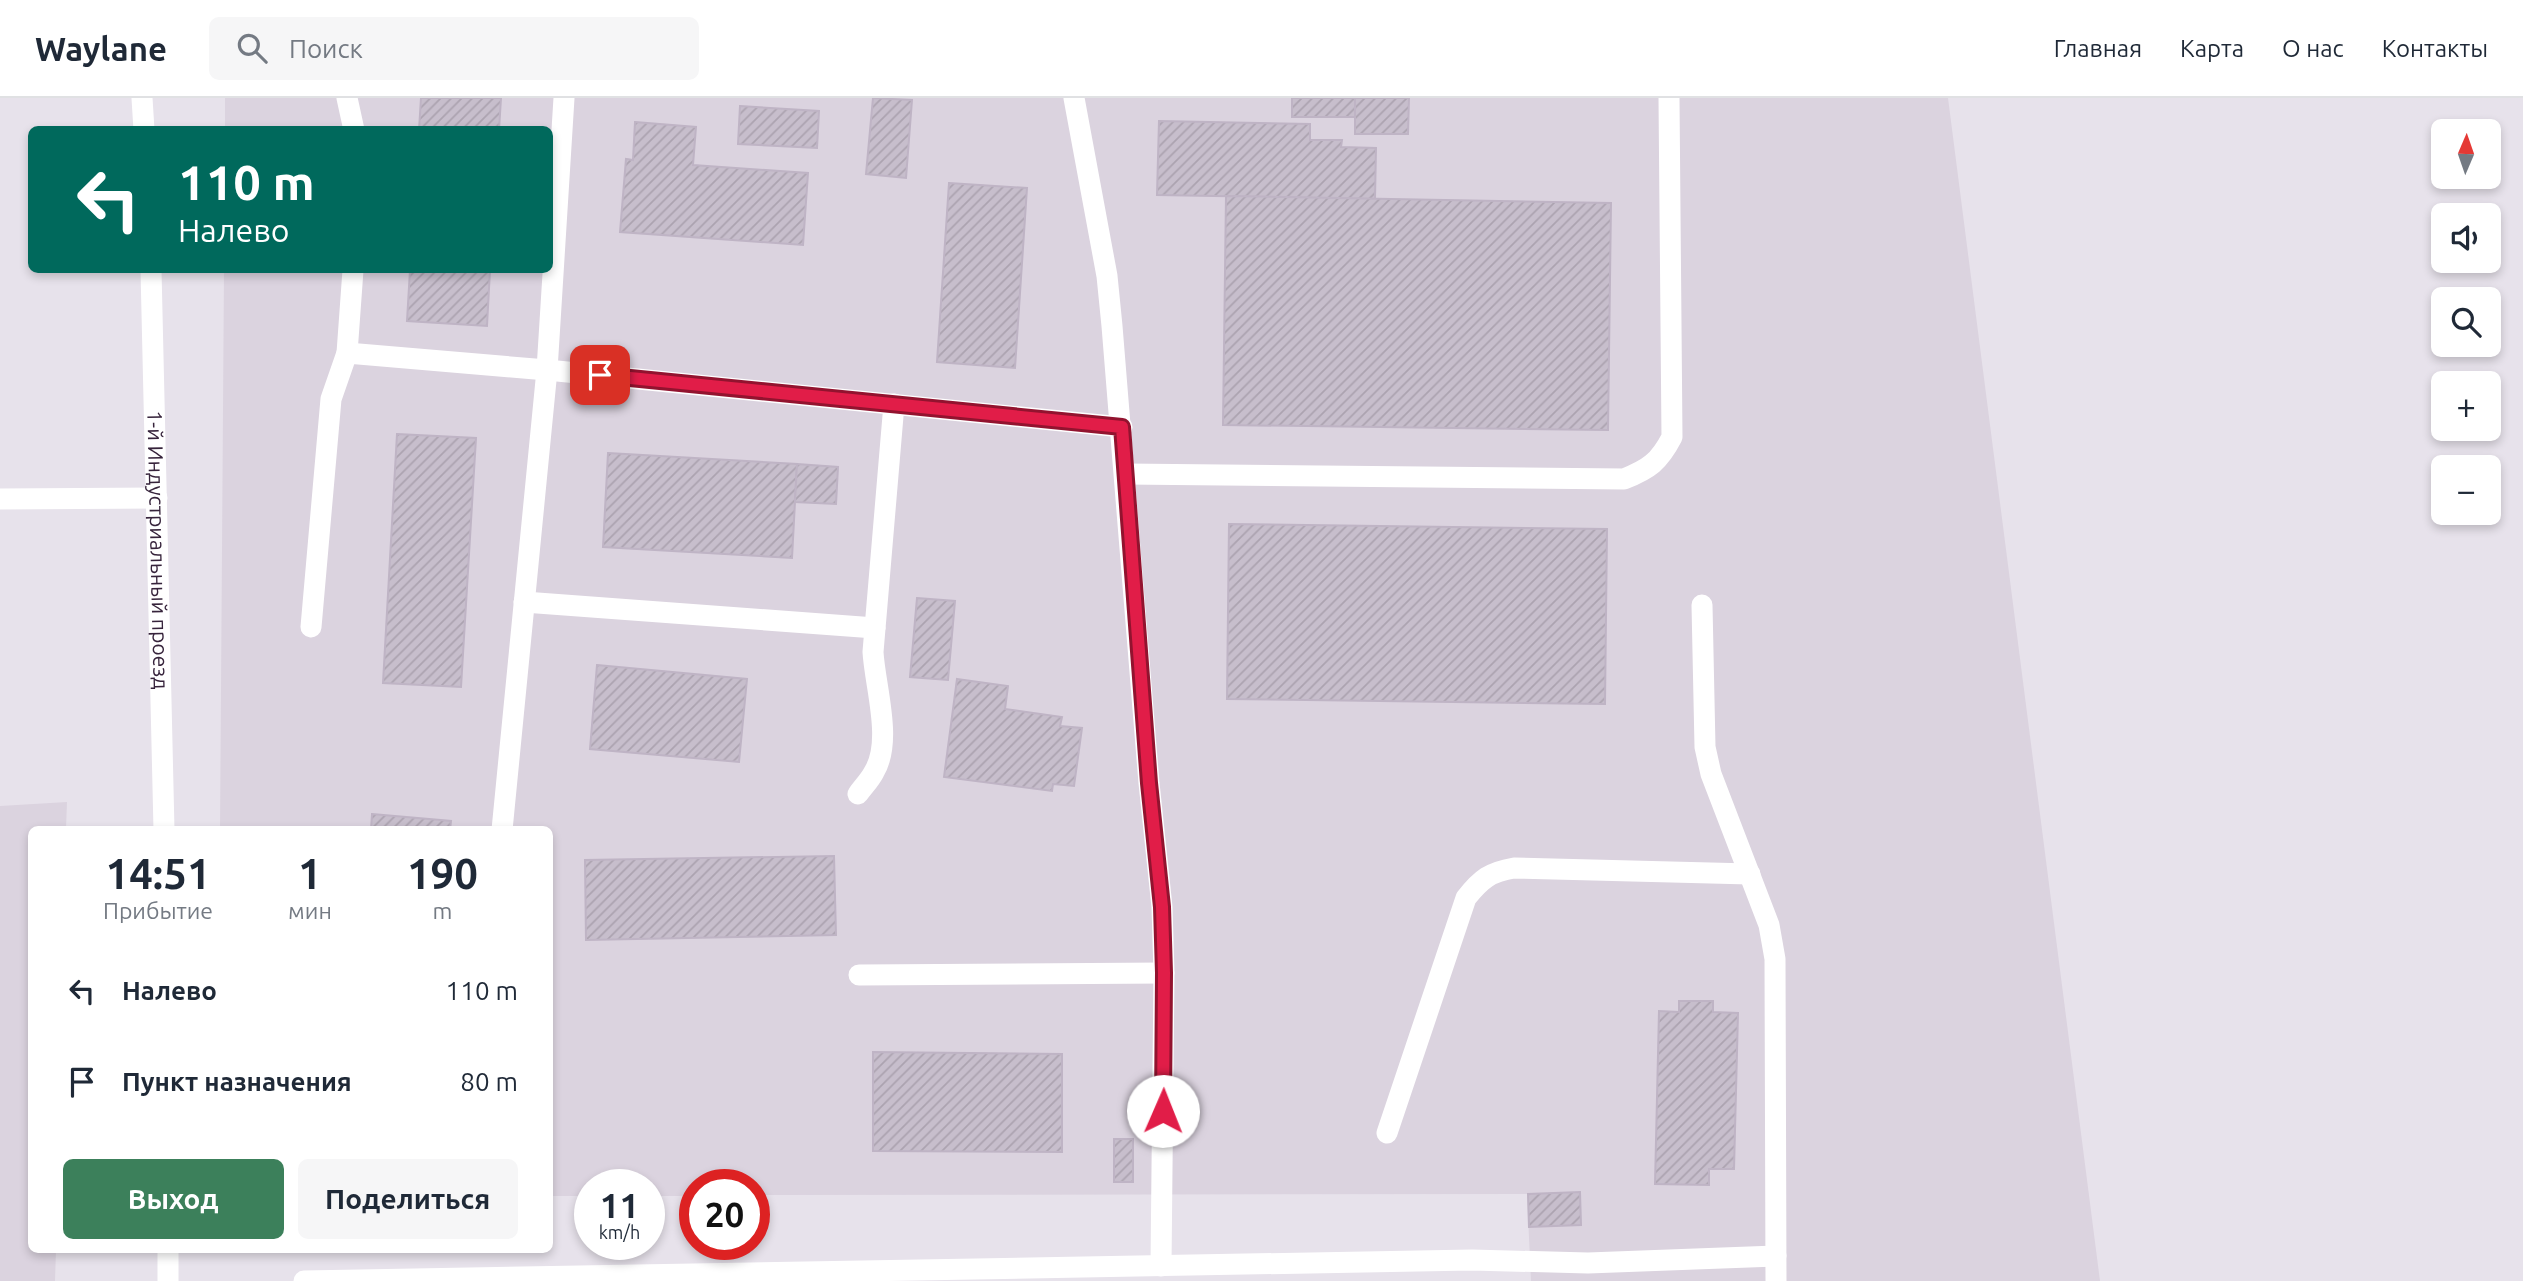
<!DOCTYPE html>
<html lang="ru">
<meta charset="utf-8">
<style>
body{margin:0;font-family:Ubuntu,sans-serif;background:#f6f6f7;color:#1f2937;height:100vh;display:flex;flex-direction:column;font-size:26px;white-space:nowrap}
*{box-sizing:border-box;margin:0}
p{font-size:23px;color:#747a83}
.icon{flex:none;width:38px;height:38px;fill:none;stroke:currentColor;stroke-width:2;stroke-linecap:round;stroke-linejoin:round}
.map{position:relative;flex:1;overflow:hidden}
.drawer{position:absolute;left:28px;top:728px;width:525px;height:427px;display:flex;flex-direction:column;background:#fff;border-radius:10px;box-shadow:0 4px 10px #0003}
.drawer>*{flex:none}
.guide{position:absolute;left:28px;top:28px;width:525px;height:147px;border-radius:10px;box-shadow:0 4px 10px #0003;background:#00695c;color:#fff;overflow:hidden}
.needle{width:46px;rotate:2deg}
.fabs{position:absolute;left:2431px;top:21px;display:grid;gap:14px}
.fabs a{display:grid;place-items:center;width:70px;height:70px;border-radius:10px;background:#fff;box-shadow:0 4px 10px #0003;font-size:35px}
.speed{position:absolute;left:574px;top:1071px;display:flex;gap:14px;font-size:35px;font-weight:700;text-align:center}
.speed>*{display:grid;place-content:center;width:91px;height:91px;border-radius:50%;background:#fff;box-shadow:0 4px 10px #0003;line-height:1}
.speed small{font-size:18px;font-weight:400}
.speed .limit{border:10px solid #d22;background:#fff;color:#111}
.pin{position:absolute;display:grid;place-items:center;width:60px;height:60px;color:#fff;margin:-30px;border-radius:14px;box-shadow:0 4px 10px #0006}
.me{position:absolute;width:77px;margin:-38px;rotate:1deg;stroke-linejoin:round;filter:drop-shadow(0 0 5px #0008)}
.turn{display:flex;align-items:center;gap:24px;height:147px;padding:0 35px;font-size:32px}
.turn .icon{width:91px;height:91px;stroke-width:2.5}
.turn b{display:block;font-size:49px;line-height:60px}
.eta{display:flex;justify-content:space-evenly;align-items:center;height:119px;text-align:center}
.eta b{font-size:42px;font-weight:600;line-height:49px}
.action{display:flex;gap:14px;margin-top:auto;padding:14px 35px}
.action a{flex:1;height:80px;border-radius:10px;background:#3c805b;color:#fff;font-size:28px;font-weight:600;line-height:80px;text-align:center}
.action a+a{background:#f6f6f7;color:#1f2937}
ul{padding:0;list-style:none}
li{display:flex;align-items:center;gap:21px;height:91px;padding:0 35px}
li div{flex:1}
li b{display:block;font-size:26px}
li em{font-style:normal}
header{display:flex;align-items:center;gap:42px;box-sizing:border-box;height:98px;padding:0 35px;background:#fff;border-bottom:2px solid #e0e1e3}
header strong{font-size:33px}
nav{display:flex;gap:38px;margin-inline-start:auto;font-size:24px}
.search{width:490px;height:63px;background:#f6f6f7;display:flex;align-items:center;gap:18px;box-sizing:border-box;padding:0 24px;border-radius:10px;color:#747a83;font-size:26px}
.map>svg:first-child{display:block}
.built{fill:#dbd3df}
.building{fill:url(#building-hatch);stroke:#bfb4c5;stroke-width:2}
.lines{fill:none;stroke-linecap:round;stroke-linejoin:round}
.minor{stroke:#fff;stroke-width:21}
.route-casing{stroke:#92132f;stroke-width:18}
.route{stroke:#e11d48;stroke-width:12}
.labels{text-anchor:middle;stroke-width:5;stroke-linejoin:round;paint-order:stroke}
.street-label{font-size:21px;fill:#36233b;stroke:#f5f2f8}
</style>
<header>
<strong>Waylane</strong>
<div class="search"><svg class="icon" aria-label="search" viewBox="0 0 24 24"><circle cx="10" cy="10" r="6"/><path d="M15 15l6 6"/></svg>Поиск</div>
<nav><a>Главная</a><a>Карта</a><a>О нас</a><a>Контакты</a></nav>
</header>
<div class="map">
<svg width="2523" height="1183" viewBox="0 0 2523 1183">
<defs>
<pattern id="building-hatch" width="6" height="6" patternUnits="userSpaceOnUse" patternTransform="scale(1.75)"><rect width="6" height="6" fill="#c7becc"/><path d="M-1 1l2-2M0 6l6-6M5 7l2-2" fill="none" stroke="#aca3b0"/></pattern>
</defs>
<rect width="100%" height="100%" fill="#e7e2eb"/>
<g class="built">
<path d="M225,0H1948L2100,1183H1531L1527,1096L754,1097V1087H695V1098H649V1087H590V1098H550V732H220L224,172H550V32L225,31Z"/>
<path d="M67,704L66,731L32,732V1152H56L55,1183H0V708Z"/>
</g>
<g class="building">
<path d="M421,0H501L499,32H419Z"/>
<path d="M873,0L912,2L906,80L866,76Z"/>
<rect x="1292" y="0" width="63" height="19"/>
<path d="M1355,0H1409L1408,36H1355Z"/>
<path d="M740,8L819,13L817,50L738,46Z"/>
<path d="M1159,23L1310,26V42H1342L1341,49L1376,50L1375,101L1157,97Z"/>
<path d="M635,24L696,29L693,67L808,75L803,147L620,134L626,61L633,62Z"/>
<path d="M949,85L1027,90L1015,270L937,264Z"/>
<path d="M1226,98L1611,105L1608,332L1223,327Z"/>
<path d="M410,172H490L487,228L407,223Z"/>
<path d="M397,336L476,340L461,589L383,585Z"/>
<path d="M608,355L797,366L792,460L603,449Z"/>
<path d="M797,366L838,369L836,406L795,404Z"/>
<path d="M1229,426L1607,431L1605,606L1227,601Z"/>
<path d="M917,500L955,503L948,582L910,579Z"/>
<path d="M597,567L747,581L739,664L590,651Z"/>
<path d="M957,581L1008,588L1005,611L1062,619L1060,628L1082,630L1074,688L1053,686L1052,693L944,679Z"/>
<path d="M372,716L451,723L450,732H371Z"/>
<path d="M834,758L836,837L586,842L585,762Z"/>
<path d="M1679,903H1713V914L1738,915L1734,1071H1709V1087L1655,1086L1659,913L1679,914Z"/>
<path d="M873,954L1062,956V1054L873,1053Z"/>
<rect x="1114" y="1041" width="19" height="43"/>
<path d="M1580,1094L1581,1127L1529,1129L1528,1096Z"/>
</g>
<g class="lines">
<g class="minor">
<path d="M142,0L144,32"/>
<path d="M347,0L354,32"/>
<path d="M1074,0L1107,178L1112,228L1149,685L1162,809L1164,875L1161,1168"/>
<path id="s1" d="M151,172L164,732"/>
<path d="M347,255L353,172"/>
<path d="M1125,376L1624,381C1649,371 1659,364 1672,339L1669,0"/>
<path d="M0,401L157,400"/>
<path d="M524,504L875,530"/>
<path d="M1702,507L1705,649L1711,676L1769,827L1775,861L1776,1183"/>
<path d="M311,529L331,301L347,255L547,272L1122,329"/>
<path d="M858,696C863,689 870,682 874,674C893,643 875,589 873,554L894,306"/>
<path d="M502,732L547,272L564,0"/>
<path d="M859,877L1164,875"/>
<path d="M1387,1035L1466,800C1481,781 1490,774 1514,770L1750,776"/>
<path d="M168,1152V1183"/>
<path d="M304,1183L1472,1162L1588,1165L1776,1158"/>
</g>
</g>
<g class="lines">
<g class="route-casing">
<path id="route" d="M600,277L1122,329L1149,685L1162,809L1164,875L1163,1013"/>
</g>
<use href="#route" class="route"/>
</g>
<g class="labels">
<g class="street-label">
<text dy="7" stroke="none"><textPath href="#s1" startOffset="280">1-й Индустриальный проезд</textPath></text>
</g>
</g>
</svg>
<div class="fabs">
<a><svg class="needle" viewBox="-14 -14 28 28"><path d="M0-13l5 13h-10z" fill="#e53935"/><path d="M0 13l5-13h-10z" fill="#747a83"/></svg></a>
<a><svg class="icon" aria-label="sound" viewBox="0 0 24 24"><path d="M4 9h4l5-4v14l-5-4H4zM17 9q2 3 0 6"/></svg></a>
<a><svg class="icon" aria-label="search" viewBox="0 0 24 24"><circle cx="10" cy="10" r="6"/><path d="M15 15l6 6"/></svg></a>
<a>+</a>
<a>−</a>
</div>
<div class="speed"><div>11<small>km/h</small></div><div class="limit">20</div></div>
<div class="pin" style="left:600px;top:277px;background:#d93025"><svg class="icon" aria-label="arrive" viewBox="0 0 24 24"><path d="M6 21V4h12l-3 4 3 4H6"/></svg></div>
<svg class="me" style="left:1163px;top:1013px" viewBox="-20 -20 40 40"><circle r="19" fill="#fff"/><path d="M0-13L10 11 0 6-10 11z" fill="#e11d48"/></svg>
<div class="guide">
<div class="turn"><svg class="icon" aria-label="left" viewBox="0 0 24 24"><path d="M17 20v-9H6M10 6l-5 5 5 5"/></svg><div><b>110 m</b>Налево</div></div>
</div>
<section class="drawer">
<div class="eta">
<div><b>14:51</b><p>Прибытие</p></div>
<div><b>1</b><p>мин</p></div>
<div><b>190</b><p>m</p></div>
</div>
<ul>
<li><svg class="icon" aria-label="left" viewBox="0 0 24 24"><path d="M17 20v-9H6M10 6l-5 5 5 5"/></svg><div><b>Налево</b></div><em>110 m</em></li>
<li><svg class="icon" aria-label="arrive" viewBox="0 0 24 24"><path d="M6 21V4h12l-3 4 3 4H6"/></svg><div><b>Пункт назначения</b></div><em>80 m</em></li>
</ul>
<div class="action"><a>Выход</a><a>Поделиться</a></div>
</section>
</div>
